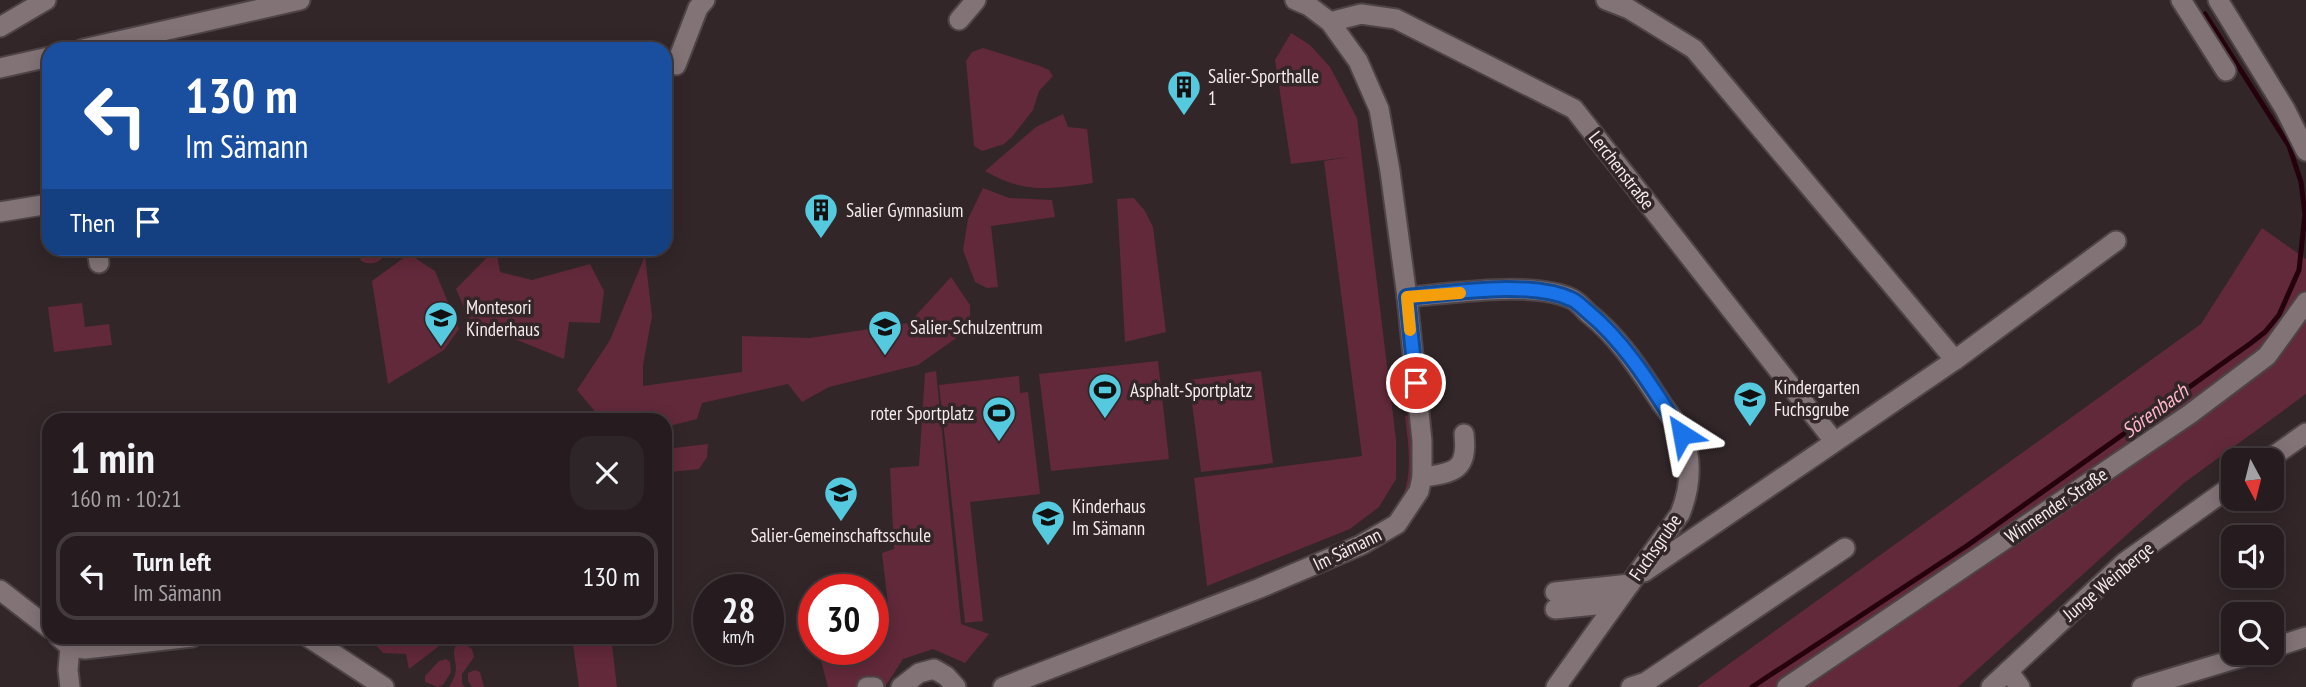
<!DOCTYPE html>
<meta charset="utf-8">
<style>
body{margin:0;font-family:"PT Sans Narrow",sans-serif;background:#2e2528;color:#f1f3f6;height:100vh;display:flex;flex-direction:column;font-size:26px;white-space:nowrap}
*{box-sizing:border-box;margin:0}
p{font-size:23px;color:#a4a1a4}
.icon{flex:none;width:38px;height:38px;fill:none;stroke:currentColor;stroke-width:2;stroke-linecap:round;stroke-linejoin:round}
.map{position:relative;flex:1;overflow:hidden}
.sheet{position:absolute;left:42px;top:413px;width:630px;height:231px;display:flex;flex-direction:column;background:#261c1f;border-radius:21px;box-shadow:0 4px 18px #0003,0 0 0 2px #423a3d}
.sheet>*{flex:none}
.banner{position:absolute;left:42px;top:42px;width:630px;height:214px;border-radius:21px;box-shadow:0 4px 18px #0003,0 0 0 2px #423a3d;background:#1a4fa0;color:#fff;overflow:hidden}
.needle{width:46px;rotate:173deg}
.buttons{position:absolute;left:2221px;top:448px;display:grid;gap:14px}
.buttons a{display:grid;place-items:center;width:63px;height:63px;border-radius:14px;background:#261c1f;box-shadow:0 4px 18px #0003,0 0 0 2px #423a3d;font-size:35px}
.speed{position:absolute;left:693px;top:574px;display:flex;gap:14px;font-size:35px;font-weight:700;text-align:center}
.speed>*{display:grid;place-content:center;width:91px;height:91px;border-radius:50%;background:#261c1f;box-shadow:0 4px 18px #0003,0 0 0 2px #423a3d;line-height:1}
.speed small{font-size:18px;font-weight:400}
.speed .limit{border:10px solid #d22;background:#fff;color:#111}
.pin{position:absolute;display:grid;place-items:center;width:60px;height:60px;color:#fff;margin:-30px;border:4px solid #fff;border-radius:50%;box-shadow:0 2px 7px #0007}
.me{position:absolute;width:77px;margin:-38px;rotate:326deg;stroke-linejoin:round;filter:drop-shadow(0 0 5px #0008)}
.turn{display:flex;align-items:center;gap:24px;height:147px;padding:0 28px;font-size:32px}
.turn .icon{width:91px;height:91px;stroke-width:2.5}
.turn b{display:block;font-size:49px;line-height:60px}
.then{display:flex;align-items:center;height:66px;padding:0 28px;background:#0003;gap:14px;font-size:26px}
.round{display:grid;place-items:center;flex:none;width:74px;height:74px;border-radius:21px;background:#2e2528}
.headline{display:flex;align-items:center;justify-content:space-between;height:119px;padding:0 28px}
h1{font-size:42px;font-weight:700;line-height:52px}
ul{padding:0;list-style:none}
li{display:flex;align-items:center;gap:21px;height:88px;margin:0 14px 10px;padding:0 14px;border:4px solid #423a3d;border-radius:21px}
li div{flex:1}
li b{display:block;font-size:26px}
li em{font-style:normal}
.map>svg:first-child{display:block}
.green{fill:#62293b}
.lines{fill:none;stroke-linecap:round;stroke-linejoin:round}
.stream{stroke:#25000d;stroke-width:5}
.minor-casing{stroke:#4e4447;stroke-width:23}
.minor{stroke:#827377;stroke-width:19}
.route-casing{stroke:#114b97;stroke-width:18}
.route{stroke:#1a73e8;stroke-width:12}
.slow{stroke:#f59e0b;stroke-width:12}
.labels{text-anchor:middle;stroke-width:7;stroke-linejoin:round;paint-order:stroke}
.poi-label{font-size:19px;fill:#f4ebed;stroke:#322629;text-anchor:start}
.street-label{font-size:19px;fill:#f4ebed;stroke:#322629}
.water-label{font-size:21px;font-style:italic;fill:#fdb6c8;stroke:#322629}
</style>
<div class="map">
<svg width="2306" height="687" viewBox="0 0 2306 687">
<rect width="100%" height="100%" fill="#322629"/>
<g class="green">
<path d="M1291,33L1310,45L1330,67L1357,118L1396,440V479L1379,507L1350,529L1207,586L1194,478L1362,456L1324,161L1349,157L1291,164L1275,60Z"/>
<path d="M983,48L1040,66L1049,70L1053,76L1039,91L1033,110L1012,137L1004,144L982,151L974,146L966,61L972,52Z"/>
<path d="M1063,114L1068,127L1087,129L1093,183C1049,189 1025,194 985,171L1036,127Z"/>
<path d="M983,188L1009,198L1052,200L1055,217L991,226L998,287L987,288L975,282L963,250L968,219Z"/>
<path d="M1134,198L1145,211L1153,227L1166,332L1125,342L1117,199Z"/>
<path d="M2262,228L2306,259V394L2184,483L1958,687H1697L2201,324Z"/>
<path d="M365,248L381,249L384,256C378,264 368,266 360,260Z"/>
<path d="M496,248L500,272L532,280L590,264L604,291L600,323L569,322L564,359L470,321L456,289Z"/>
<path d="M409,254L435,271L459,329L444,350L388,384L372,281Z"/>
<path d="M645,256L652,316L643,365V386L742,372V336L810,338L909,323L951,277L970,305V320L955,339L918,365L829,387L802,402L788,384L702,403L697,419L665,427V420H602L577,390L610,340Z"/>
<path d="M82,303L85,327L109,324L112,345L54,352L48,307Z"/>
<path d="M1158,361L1169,459L1051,471L1039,374Z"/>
<path d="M936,371L961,624L989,634L965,663L933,649L903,659L885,687H828L818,649H873V624L890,621L882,553L894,549L890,468L919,466L925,373Z"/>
<path d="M1261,371L1273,463L1201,472L1189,380Z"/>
<path d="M1019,376L1020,393L1028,392L1040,494L970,502L983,621L965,623L939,385Z"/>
<path d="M1410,415C1413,445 1421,482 1401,507C1392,519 1378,527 1367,536L1083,648L1350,540C1363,533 1378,527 1389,517C1416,489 1409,451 1405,416Z"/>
<path d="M708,444L707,457L699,469L670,472L671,478L665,479V449Z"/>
<path d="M368,637H451L409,669L406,654L383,653Z"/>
<path d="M572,637H611L617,687H579Z"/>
<path d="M465,644L472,649L474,657L462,674V684L465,687H449C464,665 449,659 456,645Z"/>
<path d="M446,659L450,662L451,672L443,685L438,687L425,682V676L439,661Z"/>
<path d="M475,670L480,672L484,687H472L468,681V673Z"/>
</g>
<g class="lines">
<path class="stream" d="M1752,687L1968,545L2251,343L2265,332L2279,315L2299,270L2305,214L2301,182L2289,146L2205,14"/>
<g class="minor-casing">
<g id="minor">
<path d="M1606,0L1629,9L1694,49L1955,360"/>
<path d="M2181,0L2226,71"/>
<path d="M2218,0L2285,109L2306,151"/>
<path d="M959,20L976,0"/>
<path d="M1330,22L1361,14L1396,19L1574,109L1834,441"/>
<path d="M0,27L46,0"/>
<path d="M83,49L300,0"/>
<path d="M676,65L698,8L705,0"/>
<path d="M0,68L49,57"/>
<path d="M0,212L49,204"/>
<path d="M97,248L99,263"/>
<path d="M1407,297C1449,294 1534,280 1572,299C1578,302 1583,308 1588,313C1620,338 1640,371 1662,404C1669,414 1678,424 1683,435C1693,462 1690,489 1680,514L1556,687"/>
<path d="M2268,460L2306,433"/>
<path d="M1422,477C1455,473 1468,470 1464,434"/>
<path d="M1644,572L1955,360L2116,241"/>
<path d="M0,590L49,628"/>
<path d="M1555,592L1630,584"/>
<path d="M1555,609L1616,603"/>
<path d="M59,637L70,647L85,649L192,637"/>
<path d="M308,637L384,687"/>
<path d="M2272,648L2306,637"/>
<path d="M2008,671L2020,687"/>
<path d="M70,687L68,670L70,647"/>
<path d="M867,687H874"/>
<path d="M901,687L919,673L934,669L946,676L956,687"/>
<path d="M1003,687L1260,588L1361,545L1397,524L1419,491L1422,477V441L1407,297L1390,171L1379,109L1358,61L1330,22L1309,6L1295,0"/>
<path d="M1631,687L1646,682L1845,548"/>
<path d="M1787,687L2190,414L2267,356L2306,302"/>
<path d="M1991,687L2125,562L2233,485"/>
<path d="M2142,687L2255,653"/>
</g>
</g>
<use href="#minor" class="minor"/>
</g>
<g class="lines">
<g class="route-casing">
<path id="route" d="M1416,383L1407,297C1452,293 1529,280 1571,299C1577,301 1583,308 1588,312C1628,345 1654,391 1682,434"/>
</g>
<use href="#route" class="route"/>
<path class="slow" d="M1410,330L1407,297L1460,293"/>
</g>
<defs>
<g id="building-pin" transform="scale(1.75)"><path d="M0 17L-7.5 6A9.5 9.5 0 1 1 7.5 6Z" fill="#55cadf" stroke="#322629"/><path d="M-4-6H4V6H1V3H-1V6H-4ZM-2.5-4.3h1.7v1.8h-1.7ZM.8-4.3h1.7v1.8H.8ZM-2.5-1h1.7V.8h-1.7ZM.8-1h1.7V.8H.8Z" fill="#111"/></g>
<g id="school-pin" transform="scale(1.75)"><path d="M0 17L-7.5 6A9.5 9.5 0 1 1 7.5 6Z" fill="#55cadf" stroke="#322629"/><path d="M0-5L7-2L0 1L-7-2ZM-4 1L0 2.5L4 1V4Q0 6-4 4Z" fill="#111"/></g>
<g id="stadium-pin" transform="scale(1.75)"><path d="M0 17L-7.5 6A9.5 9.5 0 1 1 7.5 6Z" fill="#55cadf" stroke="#322629"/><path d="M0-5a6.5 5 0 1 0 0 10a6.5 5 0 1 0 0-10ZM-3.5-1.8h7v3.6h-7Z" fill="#111"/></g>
</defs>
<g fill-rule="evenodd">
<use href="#building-pin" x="1184" y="87"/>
<use href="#building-pin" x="821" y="210"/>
<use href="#school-pin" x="441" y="318"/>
<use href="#school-pin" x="885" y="327"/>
<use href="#stadium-pin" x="1105" y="390"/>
<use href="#school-pin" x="1750" y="398"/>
<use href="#stadium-pin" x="999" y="413"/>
<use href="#school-pin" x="841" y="493"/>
<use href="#school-pin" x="1048" y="517"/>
</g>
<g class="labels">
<g class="poi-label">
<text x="1208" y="83">Salier-Sporthalle<tspan x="1208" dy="22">1</tspan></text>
<text x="846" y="217">Salier Gymnasium</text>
<text x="466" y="314">Montesori<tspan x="466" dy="22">Kinderhaus</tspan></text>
<text x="910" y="334">Salier-Schulzentrum</text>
<text x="1774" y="394">Kindergarten<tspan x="1774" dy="22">Fuchsgrube</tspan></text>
<text x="1130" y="397">Asphalt-Sportplatz</text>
<text x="974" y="420" text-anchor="end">roter Sportplatz</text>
<text x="1072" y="513">Kinderhaus<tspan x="1072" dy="22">Im Sämann</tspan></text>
<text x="841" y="542" text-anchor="middle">Salier-Gemeinschaftsschule</text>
</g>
<g class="street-label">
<text transform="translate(1622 170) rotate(52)" y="7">Lerchenstraße</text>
<text transform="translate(2056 505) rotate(-34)" y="7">Winnender Straße</text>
<text transform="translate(1655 547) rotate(-55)" y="7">Fuchsgrube</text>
<text transform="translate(1347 549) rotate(-26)" y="7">Im Sämann</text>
<text transform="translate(2108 581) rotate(-40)" y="7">Junge Weinberge</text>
</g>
<g class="water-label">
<text transform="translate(2155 411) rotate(-36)" y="7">Sörenbach</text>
</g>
</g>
</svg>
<div class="buttons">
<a><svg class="needle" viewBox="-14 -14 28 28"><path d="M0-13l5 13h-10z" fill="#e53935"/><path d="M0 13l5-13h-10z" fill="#a4a1a4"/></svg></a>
<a><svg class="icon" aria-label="sound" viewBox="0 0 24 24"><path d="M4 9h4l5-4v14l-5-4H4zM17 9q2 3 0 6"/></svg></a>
<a><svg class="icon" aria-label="search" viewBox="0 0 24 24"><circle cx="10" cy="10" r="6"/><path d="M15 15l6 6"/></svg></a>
</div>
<div class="speed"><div>28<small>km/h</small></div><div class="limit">30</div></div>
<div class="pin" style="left:1416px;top:383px;background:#d93025"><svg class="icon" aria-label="arrive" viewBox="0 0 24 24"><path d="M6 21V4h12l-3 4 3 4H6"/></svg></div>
<svg class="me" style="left:1682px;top:434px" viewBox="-20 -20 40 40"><path d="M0-17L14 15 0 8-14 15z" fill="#1a73e8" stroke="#fff" stroke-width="4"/></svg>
<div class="banner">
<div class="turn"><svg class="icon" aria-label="left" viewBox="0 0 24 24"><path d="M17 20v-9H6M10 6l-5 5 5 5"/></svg><div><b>130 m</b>Im Sämann</div></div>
<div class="then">Then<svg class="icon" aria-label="arrive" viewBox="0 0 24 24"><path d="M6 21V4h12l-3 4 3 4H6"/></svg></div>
</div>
<section class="sheet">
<div class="headline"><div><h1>1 min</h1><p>160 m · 10:21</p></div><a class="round"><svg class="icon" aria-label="close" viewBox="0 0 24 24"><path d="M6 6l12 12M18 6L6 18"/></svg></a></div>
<ul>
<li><svg class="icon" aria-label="left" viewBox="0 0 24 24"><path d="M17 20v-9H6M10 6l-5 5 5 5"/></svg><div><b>Turn left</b><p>Im Sämann</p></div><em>130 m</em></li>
</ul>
</section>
</div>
